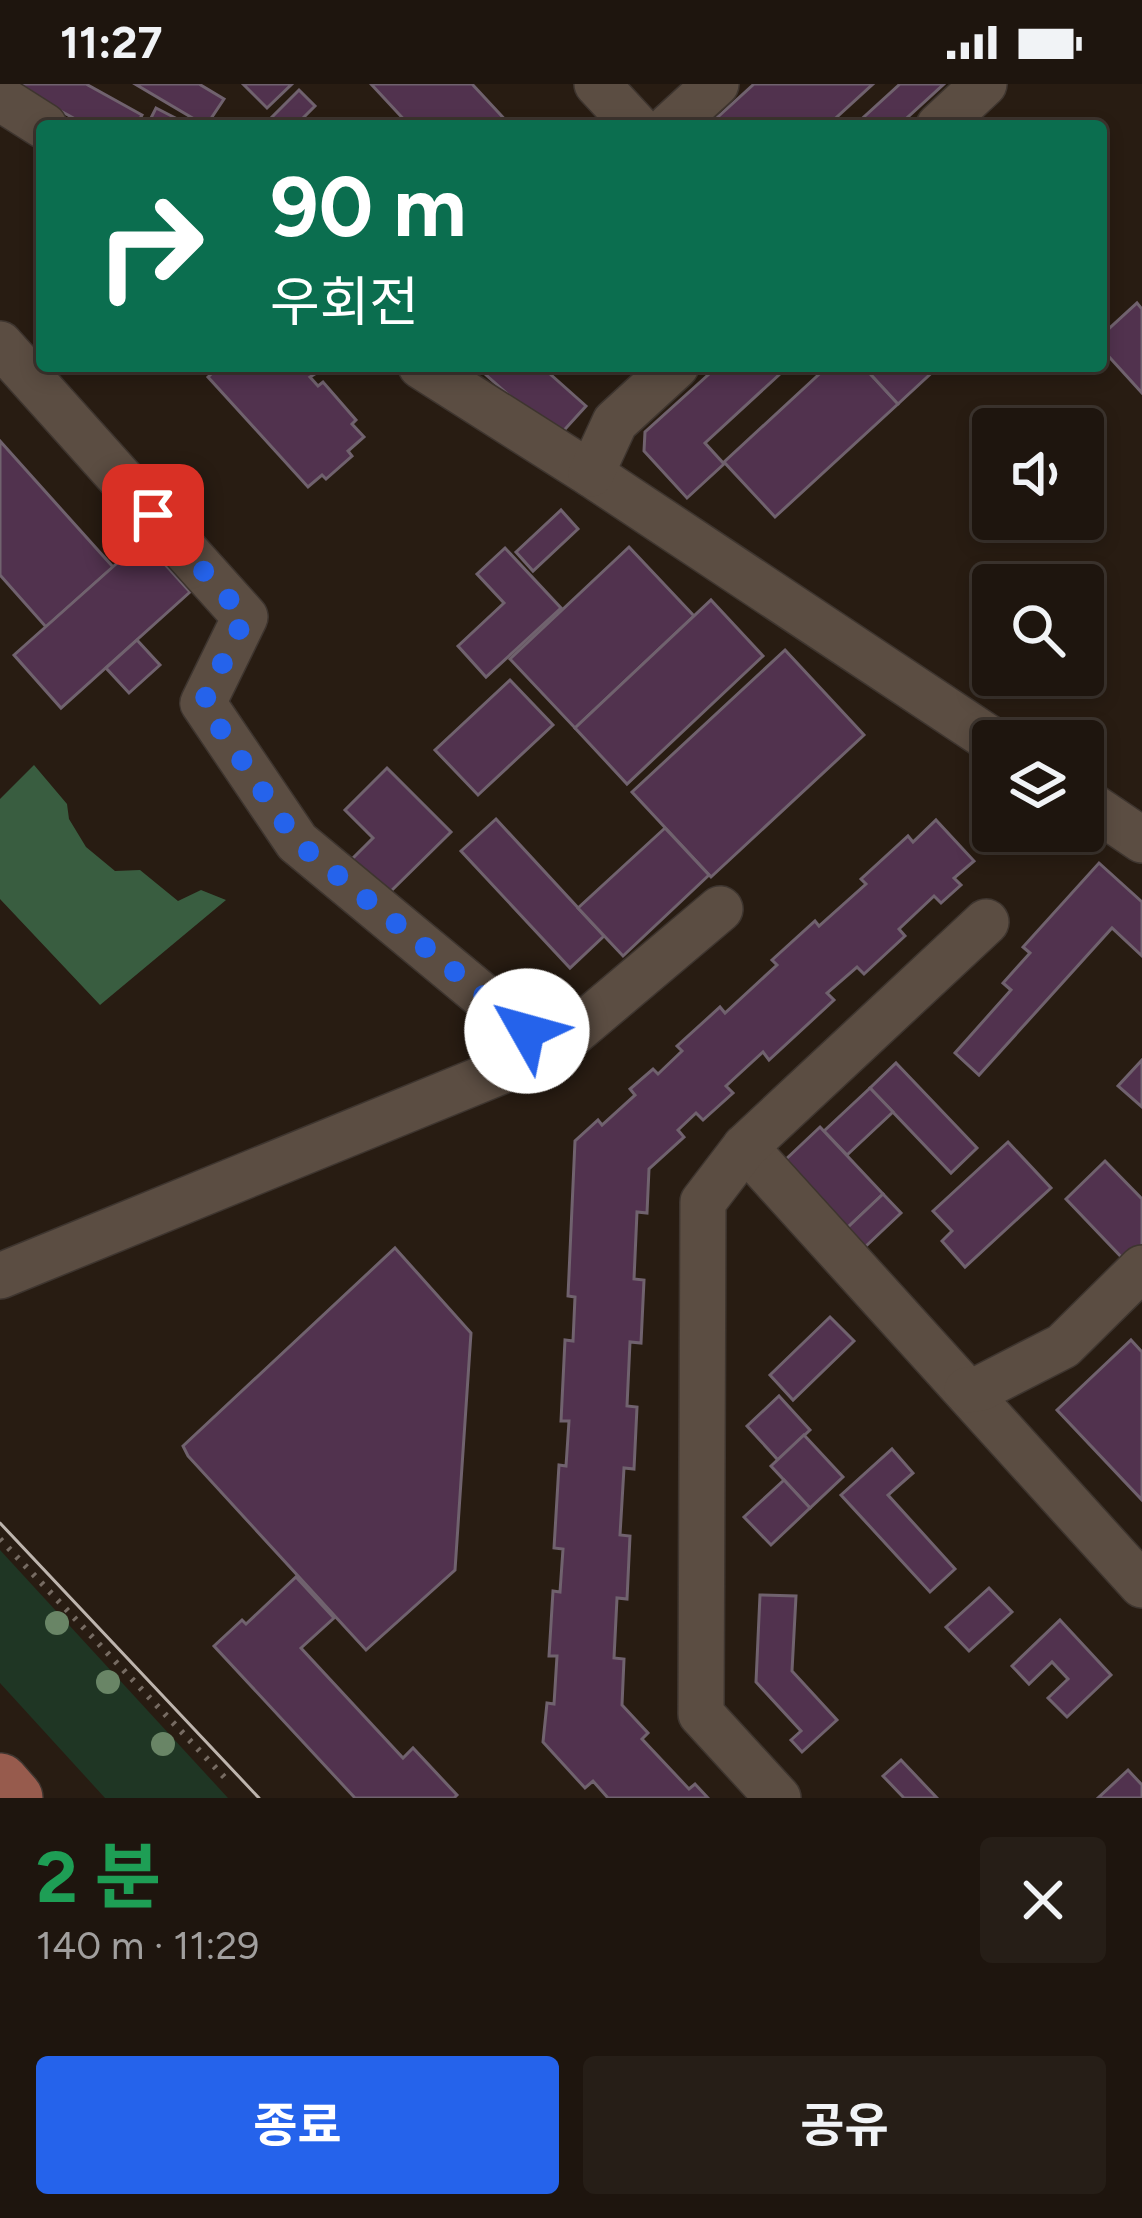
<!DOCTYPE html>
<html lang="ko">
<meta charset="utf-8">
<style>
body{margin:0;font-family:Figtree,"Noto Sans KR",sans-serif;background:#261e17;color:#f1f3f6;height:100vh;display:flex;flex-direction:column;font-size:45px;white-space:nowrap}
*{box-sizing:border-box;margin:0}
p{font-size:39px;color:#a19f9e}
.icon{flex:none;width:66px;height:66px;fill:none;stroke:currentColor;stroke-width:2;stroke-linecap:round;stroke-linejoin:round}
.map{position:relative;height:1714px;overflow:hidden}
.side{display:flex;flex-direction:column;background:#1e150e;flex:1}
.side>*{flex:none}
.top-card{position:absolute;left:36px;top:36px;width:1071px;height:252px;border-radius:12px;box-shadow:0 6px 18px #0003,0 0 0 3px #3c342e;background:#0b6e4f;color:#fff;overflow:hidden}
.buttons{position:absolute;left:972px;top:324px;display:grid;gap:24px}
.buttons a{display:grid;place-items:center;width:132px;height:132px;border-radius:12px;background:#1e150e;box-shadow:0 6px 18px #0003,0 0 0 3px #3c342e;font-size:60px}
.pin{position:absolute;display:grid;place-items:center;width:102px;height:102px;color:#fff;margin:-51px;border-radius:24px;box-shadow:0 6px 18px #0006}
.me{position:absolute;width:132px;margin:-66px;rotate:308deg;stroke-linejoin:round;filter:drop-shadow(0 0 9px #0008)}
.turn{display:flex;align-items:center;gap:42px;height:252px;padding:0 36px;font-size:54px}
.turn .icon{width:156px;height:156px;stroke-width:2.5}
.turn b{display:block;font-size:84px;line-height:102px}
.round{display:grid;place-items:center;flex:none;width:126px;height:126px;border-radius:12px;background:#261e17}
.head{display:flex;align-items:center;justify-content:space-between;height:204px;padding:0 36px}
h1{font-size:72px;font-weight:700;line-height:90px;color:#1e9e55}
.primary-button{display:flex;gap:24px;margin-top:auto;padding:24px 36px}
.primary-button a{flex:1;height:138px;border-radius:12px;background:#2563eb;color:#fff;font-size:48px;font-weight:700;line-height:138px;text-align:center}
.primary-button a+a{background:#261e17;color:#f1f3f6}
.status{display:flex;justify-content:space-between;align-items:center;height:84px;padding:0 60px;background:#1e150e;direction:ltr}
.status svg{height:33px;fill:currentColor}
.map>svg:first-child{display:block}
.green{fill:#1f3624}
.forest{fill:#395d40}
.building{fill:#51324e;stroke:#70626e;stroke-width:3}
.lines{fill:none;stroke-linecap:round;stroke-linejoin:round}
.minor-casing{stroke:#3e352f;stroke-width:48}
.major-casing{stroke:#3e352f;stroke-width:60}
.path{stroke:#766b62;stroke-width:6;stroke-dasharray:3 9;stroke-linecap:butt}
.minor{stroke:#5b4d42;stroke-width:45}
.major{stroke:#975b4d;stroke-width:57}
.tram{stroke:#bdb4ad;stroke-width:3}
.tree{fill:#698566}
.route{stroke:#2563eb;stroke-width:21;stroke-dasharray:0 37.8}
</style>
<div class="status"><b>11:27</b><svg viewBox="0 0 49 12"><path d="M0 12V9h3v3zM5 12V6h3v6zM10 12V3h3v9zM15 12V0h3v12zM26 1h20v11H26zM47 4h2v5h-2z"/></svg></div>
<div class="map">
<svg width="1142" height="1714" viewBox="0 0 1142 1714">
<rect width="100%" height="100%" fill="#281c12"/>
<path class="green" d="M0,1466L228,1714H105L0,1599Z"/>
<path class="forest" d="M34,681L67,720L69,735L86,763L115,787L140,786L178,817L201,806L226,816L100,921L0,815V715Z"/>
<g class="building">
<path d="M19,0H86L142,31L136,42H88L17,3Z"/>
<path d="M135,0H199L224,15L206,42Z"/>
<path d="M243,0H292L267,24Z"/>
<path d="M371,0H472L511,42H410Z"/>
<path d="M754,0H873L827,42H708Z"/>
<path d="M900,0H944L898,42H854Z"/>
<path d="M299,6L315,22L295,42H279L271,34Z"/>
<path d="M156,24L191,42H147Z"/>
<path d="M1137,219L1142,225V309L1101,264V252Z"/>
<path d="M220,282H308L315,290L310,293L318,302L323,298L356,336L352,340L364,353L348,367L352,372L326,395L322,391L308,403L208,293Z"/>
<path d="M493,282H541L586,322L557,354L485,290Z"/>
<path d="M718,282H774L781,289L705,359L724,380L687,414L644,367L645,348Z"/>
<path d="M828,282H863L898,320L775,433L724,378Z"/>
<path d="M863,282H939L898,320Z"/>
<path d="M0,357L113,483L46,543L0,491Z"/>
<path d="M561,426L578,445L533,487L516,468Z"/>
<path d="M143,456L190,508L61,624L14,571Z"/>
<path d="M629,463L694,532L575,644L510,575Z"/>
<path d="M505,464L561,524L486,593L458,562L504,519L477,490Z"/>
<path d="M711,516L763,572L627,700L575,644Z"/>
<path d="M137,556L160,581L129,609L106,584Z"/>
<path d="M785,566L864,651L711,793L632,708Z"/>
<path d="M510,596L553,641L478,711L435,666Z"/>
<path d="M387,684L451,748L387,811L351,776L373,754L345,726Z"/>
<path d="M496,735L604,852L570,884L461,767Z"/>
<path d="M936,736L974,777L954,794L961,801L941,819L934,812L899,845L905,852L864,890L857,883L827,909L834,916L769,976L763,968L726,1002L733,1009L703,1036L696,1029L678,1046L684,1053L649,1085L647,1129L637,1128L634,1195L644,1196L641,1259L630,1258L627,1322L637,1323L634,1385L624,1384L620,1451L630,1452L627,1515L617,1514L614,1574L624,1575L622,1621L648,1649L642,1655L689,1705L695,1700L708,1714H608L593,1697L585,1704L543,1658L547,1619L554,1620L557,1572H549L553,1507L560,1508L563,1465L554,1464L559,1381L566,1382L569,1337H561L565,1256L573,1257L575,1213L568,1212L575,1057L598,1036L602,1041L635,1011L630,1005L653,985L658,990L682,967L677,962L720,923L725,929L777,881L772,876L815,837L819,842L866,800L861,795L908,752L913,758Z"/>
<path d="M665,744L709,791L623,872L578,824Z"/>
<path d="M1099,779L1142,818V872L1112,844L979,991L955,969L1011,906L1003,899L1030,869L1023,863Z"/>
<path d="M1142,976V1023L1118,1002Z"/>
<path d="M896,979L977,1064L951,1089L870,1004Z"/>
<path d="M870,1004L893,1028L847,1071L824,1047Z"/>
<path d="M820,1043L883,1110L847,1144L784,1077Z"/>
<path d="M1008,1058L1051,1104L965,1183L942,1157L952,1147L933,1127Z"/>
<path d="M1105,1077L1142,1115V1168L1129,1181L1066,1115Z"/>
<path d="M883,1110L901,1129L865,1163L847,1144Z"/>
<path d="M395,1164L471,1249L455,1486L366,1566L188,1372L183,1362Z"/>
<path d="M830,1233L854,1257L793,1316L770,1291Z"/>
<path d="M1131,1256L1142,1268V1416L1057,1326Z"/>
<path d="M779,1312L810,1346L778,1376L747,1342Z"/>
<path d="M804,1351L843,1393L810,1424L771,1382Z"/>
<path d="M892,1365L913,1389L888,1411L955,1485L930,1508L841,1411Z"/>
<path d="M784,1396L810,1424L771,1461L744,1433Z"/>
<path d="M296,1493L334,1534L301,1564L403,1674L413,1664L457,1711L454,1714H355L214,1562L242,1536L246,1540Z"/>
<path d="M989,1504L1012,1528L969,1567L946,1543Z"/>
<path d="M760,1511L796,1512L792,1587L837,1636L802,1668L791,1656L801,1647L756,1598Z"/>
<path d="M1060,1536L1111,1591L1067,1633L1048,1614L1068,1595L1052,1578L1029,1600L1012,1582Z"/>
<path d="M901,1676L937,1714H904L883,1692Z"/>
<path d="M1128,1686L1142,1701V1714H1098Z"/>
</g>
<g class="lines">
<g class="minor-casing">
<g id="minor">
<path d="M597,0L636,42"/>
<path d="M0,14L44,42"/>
<path d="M670,42L716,0"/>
<path d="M939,42L984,0"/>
<path d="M0,260L245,533L203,619L297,758L502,928L553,966L720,825"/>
<path d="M421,282L591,390L993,657"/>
<path d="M591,390L615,338L676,282"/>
<path d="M1083,716L1142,756"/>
<path d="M745,1063L1142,1501"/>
<path d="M0,1192L553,966"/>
<path d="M967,1306L981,1304L1063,1262L1142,1184"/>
<path d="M778,1714L701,1630L703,1118L745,1063L986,838"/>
</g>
</g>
<g class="major-casing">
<path id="major" d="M0,1698L14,1714"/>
</g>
<path class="path" d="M0,1455L228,1697"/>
<use href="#minor" class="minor"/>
<use href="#major" class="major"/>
<path class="tram" d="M0,1439L259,1714"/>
</g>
<g class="tree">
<circle cx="57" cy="1539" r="12"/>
<circle cx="108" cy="1598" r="12"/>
<circle cx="163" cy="1660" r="12"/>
</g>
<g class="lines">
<path class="route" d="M153,431L245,533L203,619L297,758L527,947"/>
</g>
</svg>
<div class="buttons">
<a><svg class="icon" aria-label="sound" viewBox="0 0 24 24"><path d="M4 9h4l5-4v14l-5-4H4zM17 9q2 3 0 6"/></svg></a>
<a><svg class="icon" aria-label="search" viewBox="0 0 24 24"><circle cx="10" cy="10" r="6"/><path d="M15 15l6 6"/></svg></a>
<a><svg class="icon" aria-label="layers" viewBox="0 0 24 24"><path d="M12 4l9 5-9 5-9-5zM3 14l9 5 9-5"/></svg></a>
</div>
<div class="pin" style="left:153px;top:431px;background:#d93025"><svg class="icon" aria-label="arrive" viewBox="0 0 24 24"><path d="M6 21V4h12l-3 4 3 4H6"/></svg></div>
<svg class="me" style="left:527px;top:947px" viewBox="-20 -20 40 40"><circle r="19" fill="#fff"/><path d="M0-13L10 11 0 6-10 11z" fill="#2563eb"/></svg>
<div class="top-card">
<div class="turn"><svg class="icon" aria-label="right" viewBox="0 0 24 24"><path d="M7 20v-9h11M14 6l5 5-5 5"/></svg><div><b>90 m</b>우회전</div></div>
</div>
</div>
<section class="side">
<div class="head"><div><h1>2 분</h1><p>140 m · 11:29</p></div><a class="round"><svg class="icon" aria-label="close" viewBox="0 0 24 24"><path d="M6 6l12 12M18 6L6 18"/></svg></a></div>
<div class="primary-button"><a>종료</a><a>공유</a></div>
</section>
